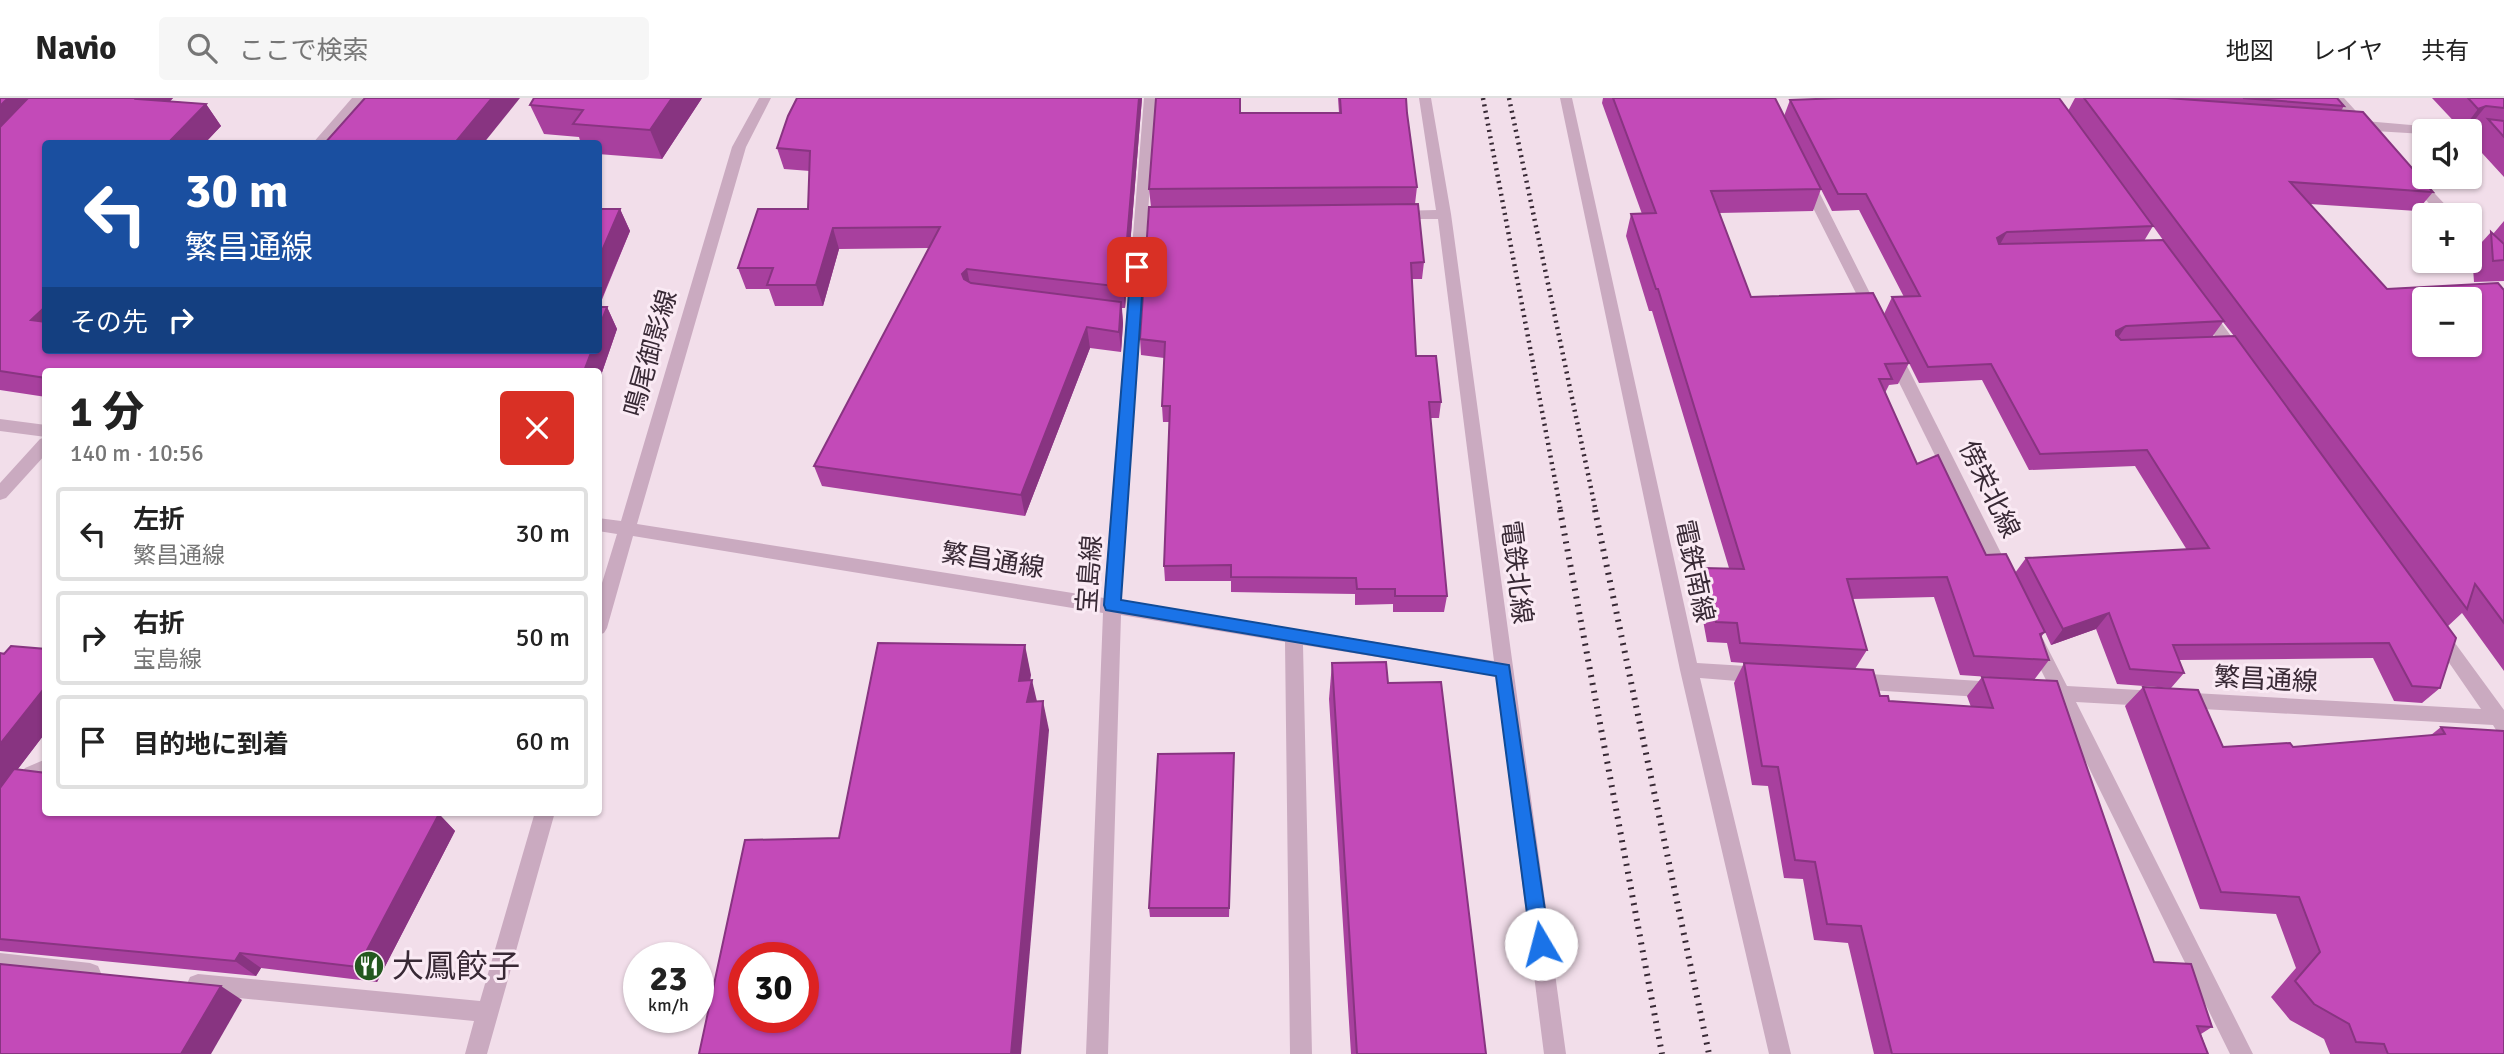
<!DOCTYPE html>
<html lang="ja">
<meta charset="utf-8">
<style>
body{margin:0;font-family:Signika,"Noto Sans JP",sans-serif;background:#f6f6f6;color:#222;height:100vh;display:flex;flex-direction:column;font-size:26px;white-space:nowrap}
*{box-sizing:border-box;margin:0}
p{font-size:23px;color:#767676}
.icon{flex:none;width:38px;height:38px;fill:none;stroke:currentColor;stroke-width:2;stroke-linecap:round;stroke-linejoin:round}
.map{position:relative;flex:1;overflow:hidden}
.drawer{position:absolute;left:42px;top:270px;width:560px;height:448px;display:flex;flex-direction:column;background:#fff;border-radius:7px;box-shadow:0 2px 5px #0004}
.drawer>*{flex:none}
.hud{position:absolute;left:42px;top:42px;width:560px;height:214px;border-radius:7px;box-shadow:0 2px 5px #0004;background:#1a4fa0;color:#fff;overflow:hidden}
.buttons{position:absolute;left:2412px;top:21px;display:grid;gap:14px}
.buttons a{display:grid;place-items:center;width:70px;height:70px;border-radius:7px;background:#fff;box-shadow:0 2px 5px #0004;font-size:35px}
.speed{position:absolute;left:623px;top:844px;display:flex;gap:14px;font-size:35px;font-weight:700;text-align:center}
.speed>*{display:grid;place-content:center;width:91px;height:91px;border-radius:50%;background:#fff;box-shadow:0 2px 5px #0004;line-height:1}
.speed small{font-size:18px;font-weight:400}
.speed .limit{border:10px solid #d22;background:#fff;color:#111}
.pin{position:absolute;display:grid;place-items:center;width:60px;height:60px;color:#fff;margin:-30px;border-radius:14px;box-shadow:0 4px 10px #0006}
.me{position:absolute;width:77px;margin:-38px;rotate:352deg;stroke-linejoin:round;filter:drop-shadow(0 0 5px #0008)}
.turn{display:flex;align-items:center;gap:24px;height:147px;padding:0 28px;font-size:32px}
.turn .icon{width:91px;height:91px;stroke-width:2.5}
.turn b{display:block;font-size:49px;line-height:60px}
.then{display:flex;align-items:center;height:66px;padding:0 28px;background:#0003;gap:14px;font-size:26px}
.round{display:grid;place-items:center;flex:none;width:74px;height:74px;border-radius:7px;background:#f6f6f6}
.overview{display:flex;align-items:center;justify-content:space-between;height:119px;padding:0 28px}
h1{font-size:42px;font-weight:800;line-height:52px}
ul{padding:0;list-style:none}
li{display:flex;align-items:center;gap:21px;height:94px;margin:0 14px 10px;padding:0 14px;border:4px solid #e0e0e0;border-radius:7px}
li div{flex:1}
li b{display:block;font-size:26px}
li em{font-style:normal}
header{display:flex;align-items:center;gap:42px;box-sizing:border-box;height:98px;padding:0 35px;background:#fff;border-bottom:2px solid #e0e0e0}
header strong{font-size:33px}
nav{display:flex;gap:38px;margin-inline-start:auto;font-size:24px}
.search{width:490px;height:63px;background:#f6f6f6;display:flex;align-items:center;gap:18px;box-sizing:border-box;padding:0 24px;border-radius:7px;color:#767676;font-size:26px}
.map>svg:first-child{display:block}
.lines{fill:none;stroke-linecap:round;stroke-linejoin:round}
.minor{fill:#caaac0;fill-rule:evenodd}
.rail-far1{stroke:#382935;stroke-width:4.5;stroke-dasharray:2 4.5;stroke-linecap:butt}
.rail{stroke:#382935;stroke-width:6;stroke-dasharray:2 6;stroke-linecap:butt}
.wall{fill:#a8409e;fill-rule:evenodd}
.shaded-wall{fill:#883481}
.building{fill:#c34ab8;stroke:#883481;stroke-width:2;fill-rule:evenodd}
.route{fill:#1a73e8;stroke:#114b97;stroke-width:2}
.labels{text-anchor:middle;stroke-width:6;stroke-linejoin:round;paint-order:stroke}
.street-label{font-size:26px;fill:#382935;stroke:#faeaf4}
.near-poi-label{font-size:32px;fill:#382935;stroke:#faeaf4;text-anchor:start}
</style>
<header>
<strong>Navio</strong>
<div class="search"><svg class="icon" aria-label="search" viewBox="0 0 24 24"><circle cx="10" cy="10" r="6"/><path d="M15 15l6 6"/></svg>ここで検索</div>
<nav><a>地図</a><a>レイヤ</a><a>共有</a></nav>
</header>
<div class="map">
<svg width="2504" height="956" viewBox="0 0 2504 956">
<rect width="100%" height="100%" fill="#f2deea"/>
<g class="lines">
<g class="minor">
<path d="M352,0H365L326,46H312Z"/>
<path d="M759,0H771L746,49L637,426L1104,500L1144,0H1156L1121,503L1494,563L1438,121H1397L1390,117L1397,113L1436,112L1419,0H1431L1451,116L1566,956H1544L1496,578L1303,547L1312,956H1290L1285,544L1121,517L1108,956H1086L1103,515L633,438L607,530L604,535L598,537V498L617,436L598,433V420L621,423L732,49Z"/>
<path d="M1560,0H1572L1697,565L1762,569L1769,572L1771,577L1769,582L1762,585L1700,580L1791,956H1769L1680,572Z"/>
<path d="M2331,0H2344L2365,23L2434,29L2441,33H2424V36L2358,32L2347,26L2350,23Z"/>
<path d="M2469,32L2504,35V43L2469,40V33H2464Z"/>
<path d="M1806,78L1813,82L1881,217L1879,221H1869L1867,217L1799,82Z"/>
<path d="M2414,78L2419,79L2455,117H2440L2407,82Z"/>
<path d="M2469,135L2474,136L2504,166V180L2499,178L2469,148Z"/>
<path d="M2204,207L2209,208L2242,253L2245,257L2242,261H2232L2199,216L2197,212L2199,208Z"/>
<path d="M1892,249L1900,254L2012,477L2009,482H1997L1994,477L1884,254Z"/>
<path d="M0,321L46,327V339L0,333Z"/>
<path d="M46,339V356L6,400L0,402V385L40,341Z"/>
<path d="M2438,528L2444,530L2504,612V634L2496,632L2493,627L2076,604L2253,956H2230L2056,603L2045,601L2043,595L2049,588L2028,546L2031,541L2037,539L2043,541L2067,588L2481,611L2432,540L2429,535L2432,530Z"/>
<path d="M1853,575L1996,584L2003,586L2005,592L2003,598L1996,600L1853,591L1846,588L1844,583L1846,578Z"/>
<path d="M46,661V679L39,682L7,725L0,728V703L25,670Z"/>
<path d="M535,714H555L487,956H465L474,923L198,896L190,893L187,886L190,879L198,876L480,903Z"/>
<path d="M0,855L90,865L98,868L101,875L98,882L90,885L0,875Z"/>
</g>
<g class="rail-far1">
<path d="M1483,0L1561,414"/>
<path d="M1509,0L1596,414"/>
</g>
<g class="rail">
<path d="M1560,412L1662,956"/>
<path d="M1595,412L1709,956"/>
</g>
</g>
<g class="wall">
<path d="M0,0H173L170,3L206,6L221,28L204,46H46V252H598V111H620L630,133L599,209H607L617,231L598,286V273H46V299L0,292Z"/>
<path d="M534,0H702L662,61L598,56V46H581L579,39L544,36L530,7Z"/>
<path d="M797,0H1142L1125,210H1122L1123,225L1121,254L1090,250L1025,418L822,388L814,368L929,150L839,151L823,208H775L769,191H746L738,170L808,111L810,73L784,71L777,50Z"/>
<path d="M1338,0H1406L1407,15L1417,89L1415,106L1424,164L1422,181H1412L1416,258L1441,304L1439,320H1430L1447,498L1444,514H1393V506L1355,507V496L1231,494V483H1165L1164,468L1169,324H1163L1162,308L1164,260L1141,257L1140,241L1151,109L1149,91L1240,15H1339Z"/>
<path d="M1603,0H1775L1821,91L1813,113L1719,115L1751,199L1884,216L1892,199H1904L1859,112L1832,113L1784,18L1790,2L2068,13L2075,0H2337L2344,8L2341,13L2433,94L2417,113L2310,106L2387,191L2504,192V573L2462,515L2447,529L2440,590L2422,605L2394,603L2373,560L2179,562L2184,575L2171,590L2117,586L2096,531L2051,547L2045,534L2041,539L2049,562L2034,582L1960,577L1934,499L1852,501L1867,552L1855,571L1880,598L1889,603L1971,609L1967,598L1982,579L2154,864L2212,929L2201,936L2208,956H1874L1848,845L1814,842L1803,781L1784,780L1768,688L1752,687L1734,585L1744,565L1731,564L1727,545L1707,544L1697,490L1705,470H1729L1652,213H1649L1626,138L1631,116H1642L1602,5ZM2153,128L2163,142L2144,143ZM2223,224L2234,238L2212,239ZM1909,265L1919,285L1982,282L2029,372L2135,368L2187,452L2026,460L2015,475L1986,457L1917,366L1885,295L1889,287L1898,286Z"/>
<path d="M2432,0H2504V79L2471,43L2481,31L2469,29L2462,32Z"/>
<path d="M2504,123V183L2474,184L2472,155L2491,134L2493,136Z"/>
<path d="M46,551V634L17,672L439,716L455,733L377,884L261,870L256,878L0,853V555Z"/>
<path d="M1332,565L1388,585L1486,956H1351L1329,601Z"/>
<path d="M2143,589L2223,649H2293L2431,637L2441,629L2504,633V956H2330L2324,941L2290,922L2271,899L2296,870L2276,816L2200,811L2125,608Z"/>
<path d="M1234,665L1229,819H1150L1149,810Z"/>
</g>
<g class="shaded-wall">
<path d="M8,0H48L0,46V8Z"/>
<path d="M137,0H173L152,23Z"/>
<path d="M492,0H520L483,46H454Z"/>
<path d="M672,0H702L662,61L650,32Z"/>
<path d="M1139,0H1142L1125,210L1123,189Z"/>
<path d="M206,6L221,28L204,46H167Z"/>
<path d="M2486,8L2469,29L2462,32L2478,11Z"/>
<path d="M620,111L630,133L598,209V162Z"/>
<path d="M833,130L839,151L823,208L816,187Z"/>
<path d="M2007,134L1998,150L1997,140Z"/>
<path d="M967,171L971,192L967,197L962,176Z"/>
<path d="M1121,204L1123,225L1121,254L1119,234Z"/>
<path d="M46,208V238L31,222Z"/>
<path d="M607,209L617,231L598,286V273H584L592,252H598V232Z"/>
<path d="M2126,228L2115,244L2116,233Z"/>
<path d="M1087,229L1090,250L1025,418L1021,397Z"/>
<path d="M2109,515L2096,531L2051,547L2063,531Z"/>
<path d="M1025,547L1031,577L1026,612L1019,583Z"/>
<path d="M1032,582L1039,612L1027,604Z"/>
<path d="M46,588V634L8,684L0,699V646Z"/>
<path d="M1043,603L1049,632L1021,956H1011Z"/>
<path d="M439,716L455,733L377,884L358,869Z"/>
<path d="M240,855L261,870L256,878L235,863Z"/>
<path d="M221,888L242,902L211,956H181Z"/>
</g>
<g class="building">
<path d="M0,0H8L0,8Z"/>
<path d="M28,0H137L136,1L206,6L167,46H46V208L31,222L46,224V252H83L84,254L104,252H592L584,273H46V280L0,273V29Z"/>
<path d="M365,0H492L454,46H324Z"/>
<path d="M534,0H672L650,32L573,26L583,12L530,7Z"/>
<path d="M797,0H1139L1123,189L967,171L962,176L964,181L971,185L1121,204L1119,234L1087,229L1021,397L814,368L940,129L833,130L816,187H767L773,170H738L758,111H808L810,53L777,50L788,18Z"/>
<path d="M1156,0H1240V15H1341L1340,0H1406L1407,15L1417,89L1149,91Z"/>
<path d="M1613,0H1775L1821,91L1711,93L1751,199L1873,195L1909,265L1885,266L1892,281H1879L1917,366L1938,357L1986,457L2006,456L2045,534L2040,536L2049,562L1974,558L1947,479L1847,481L1867,552L1740,545L1737,525L1716,524L1705,470L1744,471L1658,191H1656L1631,116L1656,115Z"/>
<path d="M1841,0H2059L2153,128L2007,134L1997,140L1999,146L2163,142L2224,223L2126,228L2116,233V237L2121,242L2235,238L2456,540L2440,590L2412,588L2389,545L2173,547L2184,575L2130,571L2109,515L2063,531L2026,460L2209,450L2147,352L2040,356L1991,266L1928,269L1892,199L1920,198L1866,96H1838L1790,2Z"/>
<path d="M2084,0H2167L2363,14L2433,94L2290,84L2387,191L2498,185L2504,192V525L2475,486L2467,511ZM2424,201H2469V247H2424Z"/>
<path d="M2243,0H2337L2344,8Z"/>
<path d="M2468,0H2504V10L2486,8L2478,11Z"/>
<path d="M2488,21L2504,23V39Z"/>
<path d="M1418,106L1424,164L1411,165L1416,258H1436L1441,304H1429L1447,498H1395V491H1357L1356,480L1231,479V467L1164,468L1170,308H1162L1165,244L1140,241L1149,109Z"/>
<path d="M598,111H620L598,162Z"/>
<path d="M2491,134L2504,146V162L2493,163Z"/>
<path d="M598,209H607L598,232Z"/>
<path d="M878,545L1025,547L1019,583L1032,582L1027,604L1043,603L1011,956H699L745,742L839,740ZM744,859H803V919H744Z"/>
<path d="M11,548L46,551V588L0,646V555L4,556Z"/>
<path d="M1386,564L1388,585L1441,584L1486,956H1357L1332,565Z"/>
<path d="M1744,565L1873,572L1880,598H1888L1889,603L1993,610L1982,579L2057,583L2154,864L2191,866L2212,929L2197,928L2208,956H1892L1861,828L1827,826L1815,764L1795,762L1778,669L1762,668Z"/>
<path d="M2143,589L2198,592L2223,649L2290,645L2293,649L2445,636L2441,629L2504,633V956H2388L2384,946L2356,944L2349,926L2314,906L2295,883L2320,854L2299,799L2221,794Z"/>
<path d="M1234,655L1229,810H1149L1158,656Z"/>
<path d="M14,671L46,675V714H420L439,716L358,869L240,855L235,863L0,841V690Z"/>
<path d="M0,866L221,888L181,956H0Z"/>
</g>
<path class="route" d="M1137,165L1144,169L1121,502L1509,567L1550,846L1547,853L1541,855L1534,853L1531,846L1496,578L1106,512L1104,507L1131,169Z"/>
<defs>
<g id="restaurant-disc" transform="scale(1.575)"><circle r="9.5" fill="#24591f" stroke="#faeaf4"/><path d="M-5-6h1v4h1v-4h1v4h1v-4h1v5L-1.5 .5V6h-2V.5L-5-1ZM5-6V6H3V1.5H1.5Q1.5-4 5-6Z" fill="#fff"/></g>
</defs>
<g fill-rule="evenodd">
<use href="#restaurant-disc" x="369" y="868"/>
</g>
<g class="labels">
<g class="street-label">
<text transform="translate(650 255) rotate(-74)" y="9">鳴尾御影線</text>
<text transform="translate(1990 391) rotate(64)" y="9">傍栄北線</text>
<text transform="translate(993 462) rotate(9)" y="9">繁昌通線</text>
<text transform="translate(1695 473) rotate(78)" y="9">電鉄南線</text>
<text transform="translate(1517 474) rotate(83)" y="9">電鉄北線</text>
<text transform="translate(1089 476) rotate(-86)" y="9">宝島線</text>
<text transform="translate(2266 581) rotate(3)" y="9">繁昌通線</text>
</g>
<g class="near-poi-label">
<text x="392" y="879">大鳳餃子</text>
</g>
</g>
</svg>
<div class="buttons">
<a><svg class="icon" aria-label="sound" viewBox="0 0 24 24"><path d="M4 9h4l5-4v14l-5-4H4zM17 9q2 3 0 6"/></svg></a>
<a>+</a>
<a>−</a>
</div>
<div class="speed"><div>23<small>km/h</small></div><div class="limit">30</div></div>
<div class="pin" style="left:1137px;top:169px;background:#d93025"><svg class="icon" aria-label="arrive" viewBox="0 0 24 24"><path d="M6 21V4h12l-3 4 3 4H6"/></svg></div>
<svg class="me" style="left:1541px;top:846px" viewBox="-20 -20 40 40"><circle r="19" fill="#fff"/><path d="M0-13L10 11 0 6-10 11z" fill="#1a73e8"/></svg>
<div class="hud">
<div class="turn"><svg class="icon" aria-label="left" viewBox="0 0 24 24"><path d="M17 20v-9H6M10 6l-5 5 5 5"/></svg><div><b>30 m</b>繁昌通線</div></div>
<div class="then">その先<svg class="icon" aria-label="right" viewBox="0 0 24 24"><path d="M7 20v-9h11M14 6l5 5-5 5"/></svg></div>
</div>
<section class="drawer">
<div class="overview"><div><h1>1 分</h1><p>140 m · 10:56</p></div><a class="round" style="background:#d93025;color:#fff"><svg class="icon" aria-label="close" viewBox="0 0 24 24"><path d="M6 6l12 12M18 6L6 18"/></svg></a></div>
<ul>
<li><svg class="icon" aria-label="left" viewBox="0 0 24 24"><path d="M17 20v-9H6M10 6l-5 5 5 5"/></svg><div><b>左折</b><p>繁昌通線</p></div><em>30 m</em></li>
<li><svg class="icon" aria-label="right" viewBox="0 0 24 24"><path d="M7 20v-9h11M14 6l5 5-5 5"/></svg><div><b>右折</b><p>宝島線</p></div><em>50 m</em></li>
<li><svg class="icon" aria-label="arrive" viewBox="0 0 24 24"><path d="M6 21V4h12l-3 4 3 4H6"/></svg><div><b>目的地に到着</b></div><em>60 m</em></li>
</ul>
</section>
</div>
